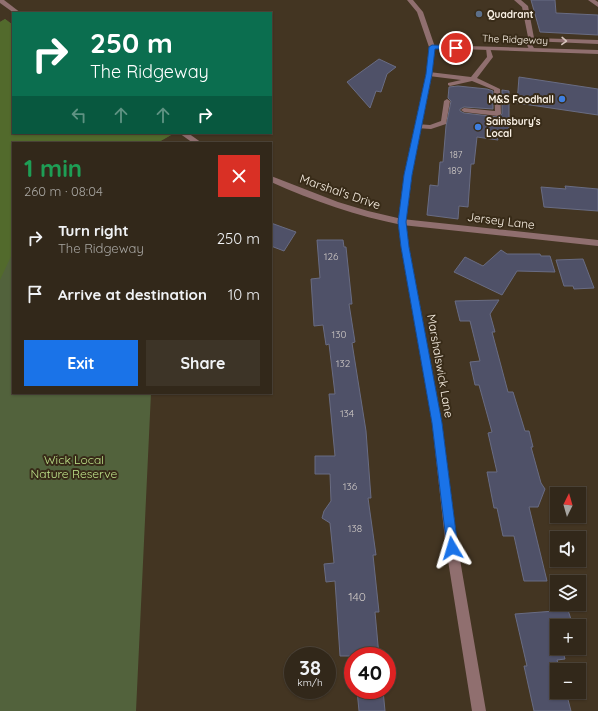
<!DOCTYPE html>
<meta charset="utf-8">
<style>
body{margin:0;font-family:Quicksand,sans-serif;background:#3d3427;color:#f1f3f6;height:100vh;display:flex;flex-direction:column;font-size:15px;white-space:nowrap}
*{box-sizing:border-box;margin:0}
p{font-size:13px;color:#a8a6a2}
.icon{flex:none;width:22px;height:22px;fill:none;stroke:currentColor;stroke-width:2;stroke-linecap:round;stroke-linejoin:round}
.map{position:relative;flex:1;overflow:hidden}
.panel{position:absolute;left:12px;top:142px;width:260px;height:252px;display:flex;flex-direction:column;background:#32281a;border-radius:0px;box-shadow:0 1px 3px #0004,0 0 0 1px #4d4439}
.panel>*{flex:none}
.banner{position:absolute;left:12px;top:12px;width:260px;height:122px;border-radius:0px;box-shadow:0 1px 3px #0004,0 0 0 1px #4d4439;background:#0b6e4f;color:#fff;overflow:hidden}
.needle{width:26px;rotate:5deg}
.fabs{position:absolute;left:550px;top:487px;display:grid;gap:8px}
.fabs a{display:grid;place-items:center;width:36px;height:36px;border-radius:0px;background:#32281a;box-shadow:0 1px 3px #0004,0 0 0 1px #4d4439;font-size:20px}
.speed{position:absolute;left:284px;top:647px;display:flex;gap:8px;font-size:20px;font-weight:700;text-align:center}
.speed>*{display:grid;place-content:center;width:52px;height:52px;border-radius:50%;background:#32281a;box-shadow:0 1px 3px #0004,0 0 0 1px #4d4439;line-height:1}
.speed small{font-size:10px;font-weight:400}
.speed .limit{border:6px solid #d22;background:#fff;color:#111}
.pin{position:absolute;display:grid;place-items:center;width:34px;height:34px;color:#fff;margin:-17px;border:2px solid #fff;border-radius:50%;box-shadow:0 1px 4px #0007}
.me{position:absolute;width:44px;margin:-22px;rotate:353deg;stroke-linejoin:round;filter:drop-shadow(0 0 3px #0008)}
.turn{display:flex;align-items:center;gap:14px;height:84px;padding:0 12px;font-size:18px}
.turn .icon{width:52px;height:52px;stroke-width:2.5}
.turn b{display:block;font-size:28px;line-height:34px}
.lanes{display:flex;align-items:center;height:38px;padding:0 12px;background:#0003;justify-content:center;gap:20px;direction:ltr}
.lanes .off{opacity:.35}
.round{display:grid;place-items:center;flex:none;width:42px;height:42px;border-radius:0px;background:#3d3427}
.overview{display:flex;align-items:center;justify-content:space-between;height:68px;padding:0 12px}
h1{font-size:24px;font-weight:800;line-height:30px;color:#1e9e55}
.button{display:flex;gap:8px;margin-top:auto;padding:8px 12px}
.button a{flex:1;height:46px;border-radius:0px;background:#1a73e8;color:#fff;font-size:16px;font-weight:800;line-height:46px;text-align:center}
.button a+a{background:#3d3427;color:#f1f3f6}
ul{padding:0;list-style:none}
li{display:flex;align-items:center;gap:12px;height:56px;padding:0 12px}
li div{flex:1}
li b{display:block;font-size:15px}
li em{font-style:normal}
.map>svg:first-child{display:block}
.green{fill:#52623c}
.forest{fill:#526a2c}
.building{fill:#4f5168;stroke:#696c83}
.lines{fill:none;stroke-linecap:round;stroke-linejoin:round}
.service{fill:#906f6f;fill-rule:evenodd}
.minor{fill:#906f6f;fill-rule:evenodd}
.tertiary{fill:#906f6f;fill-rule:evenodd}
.oneway{stroke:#d6c4bc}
.route{fill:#1a73e8;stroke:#114b97}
.service-dot{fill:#5c6f8a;stroke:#382b18;stroke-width:1.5}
.shop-dot{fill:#3f7fe0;stroke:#382b18;stroke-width:1.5}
.labels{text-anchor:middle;stroke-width:4;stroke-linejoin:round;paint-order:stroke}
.far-number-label{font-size:9px;fill:#d0cac6}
.far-poi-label{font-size:10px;font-weight:bold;fill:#fbf2e6;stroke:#382b18;text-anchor:start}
.far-street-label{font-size:10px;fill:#fbf2e6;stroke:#382b18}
.number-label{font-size:10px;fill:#d0cac6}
.street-label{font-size:12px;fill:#fbf2e6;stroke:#382b18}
.park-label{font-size:12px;fill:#bfe58b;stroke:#382b18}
.near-number-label{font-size:12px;fill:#d0cac6}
</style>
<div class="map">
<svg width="598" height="711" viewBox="0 0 598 711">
<rect width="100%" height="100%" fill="#433522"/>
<path class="green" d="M5,19L13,25V133H168L171,135L157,143H13V393H151L136,711H0V22Z"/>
<path class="forest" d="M5,19L13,25V133H168L171,135L157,143H13V252L0,280V22Z"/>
<g class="building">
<path d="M531,0H555L556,13L598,15V35L540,32Z"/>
<path d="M379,59L396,67L387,74L381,92L376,91L370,108L347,82Z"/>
<path d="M519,77L598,89V115L517,103Z"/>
<path d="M458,86L487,89L493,91V109L464,107L460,109V111L464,113L498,117L502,114V90L509,91V138L497,136L498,140L477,137L474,164H471L468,207L459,206L458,219L427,215L430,185L438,186L440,162H443L446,126L451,101L448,98L449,87Z"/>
<path d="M565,186L598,189V211L544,207L541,187L566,189Z"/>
<path d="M271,223L296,232L284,251L271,246Z"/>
<path d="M317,240H343L344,247H346L352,304H349L355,342L352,343L366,431L371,498H368L376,555H373L379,612H375L379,656H340L335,581L326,582L324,564L334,563L330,523L322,518L324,511L331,501L330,474H315V456H335L329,394H335L329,344L326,345L323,325L314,326L311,279L320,278Z"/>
<path d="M501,250L507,254H540L541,256H550L555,272L517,271L502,295L454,272L465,257L483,266Z"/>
<path d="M583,259L594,288L574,289L573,286H564L556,260Z"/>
<path d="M499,300L490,314L495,332H492L508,392H513L525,431H529L533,447H531L541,483L545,489L538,507H529L547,581H524L514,536H503L497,508H494L487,472H497L488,433L492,432L479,385H475L470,362L480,361L470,321H460L455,301Z"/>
<path d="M568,610L573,626H556L557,648H562L565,659L557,660L560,670H557V692H566L571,711H534L524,666H527L515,614Z"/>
<path d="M357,690H383L385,711H359Z"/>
</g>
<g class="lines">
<g class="service">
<path d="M514,0H521L528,6L534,38L598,40V44L530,41L535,50L530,51L527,45L522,39L528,37L522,7Z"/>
<path d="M588,0H595L598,2V7Z"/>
<path d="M486,48H490L493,57L477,78L500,89L501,114L498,116L464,112L461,110L464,108L495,111L494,90L472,81L450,86L448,85V83L461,80L429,76L426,74L429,72L471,77L487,57Z"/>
<path d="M447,99L450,101L446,124L431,129L416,128V124L430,125L441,121L444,101Z"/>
</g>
<g class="minor">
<path d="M0,0H4L21,13H14L0,3Z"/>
<path d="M432,45L598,50V54L430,48V46Z"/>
<path d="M179,133H188L202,143H193Z"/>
<path d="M271,176L338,202L368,211L402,219L598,240V246L402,225C357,216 313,201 271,182Z"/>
</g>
<path class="tertiary" d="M407,0H413L423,12L435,47L432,74L412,175L406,222L409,247L442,423L458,548L486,711H472L446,548L432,423L401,247L398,222L404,175L426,74L429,47L417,12Z"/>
</g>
<defs><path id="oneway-chevron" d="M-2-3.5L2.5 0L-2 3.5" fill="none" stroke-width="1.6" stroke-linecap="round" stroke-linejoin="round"/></defs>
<use class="oneway" href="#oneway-chevron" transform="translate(564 41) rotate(2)"/>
<path class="route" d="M432,45L456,46L459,48L456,49H435L432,74L412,175L406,222L409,247L442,423L458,548L456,552L452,554L448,552L447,548L432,423L401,247L398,222L404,175L426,74L429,47Z"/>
<circle class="service-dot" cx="479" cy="14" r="4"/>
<g class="shop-dot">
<circle cx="562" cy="99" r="4"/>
<circle cx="478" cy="127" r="4"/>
</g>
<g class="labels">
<g class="far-number-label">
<text x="456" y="158">187</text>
</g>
<g class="far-poi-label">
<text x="487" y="18">Quadrant</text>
<text x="554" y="103" text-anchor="end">M&amp;S Foodhall</text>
<text x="486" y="125">Sainsbury's<tspan x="486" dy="12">Local</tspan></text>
</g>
<g class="far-street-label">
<text transform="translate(515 39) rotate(2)" y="4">The Ridgeway</text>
</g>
<g class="number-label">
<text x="455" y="174">189</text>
<text x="331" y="260">126</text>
<text x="339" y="338">130</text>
<text x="343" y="367">132</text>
<text x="347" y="417">134</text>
<text x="350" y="490">136</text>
<text x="355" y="532">138</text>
</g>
<g class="street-label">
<text transform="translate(340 192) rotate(19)" y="4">Marshal's Drive</text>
<text transform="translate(501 221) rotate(7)" y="4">Jersey Lane</text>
<text transform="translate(440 366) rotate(80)" y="4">Marshalswick Lane</text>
</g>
<g class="park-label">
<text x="74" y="464">Wick Local<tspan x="74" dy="14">Nature Reserve</tspan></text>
</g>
<g class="near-number-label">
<text x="357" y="601">140</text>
</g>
</g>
</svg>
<div class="fabs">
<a><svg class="needle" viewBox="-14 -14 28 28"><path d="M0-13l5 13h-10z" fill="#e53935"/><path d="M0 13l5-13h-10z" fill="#a8a6a2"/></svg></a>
<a><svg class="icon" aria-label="sound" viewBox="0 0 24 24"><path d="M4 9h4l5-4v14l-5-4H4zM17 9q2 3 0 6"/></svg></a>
<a><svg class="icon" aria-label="layers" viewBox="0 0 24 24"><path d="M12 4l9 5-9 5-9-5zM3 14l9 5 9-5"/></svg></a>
<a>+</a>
<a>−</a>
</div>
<div class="speed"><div>38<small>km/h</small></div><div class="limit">40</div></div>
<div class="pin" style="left:456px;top:48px;background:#d93025"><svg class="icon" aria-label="arrive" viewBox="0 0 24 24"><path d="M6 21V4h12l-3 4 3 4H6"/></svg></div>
<svg class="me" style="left:452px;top:548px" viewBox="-20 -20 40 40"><path d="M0-17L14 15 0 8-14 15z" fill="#1a73e8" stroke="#fff" stroke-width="4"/></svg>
<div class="banner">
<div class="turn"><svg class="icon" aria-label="right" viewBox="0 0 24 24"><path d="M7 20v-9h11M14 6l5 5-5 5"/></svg><div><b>250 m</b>The Ridgeway</div></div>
<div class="lanes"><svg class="icon off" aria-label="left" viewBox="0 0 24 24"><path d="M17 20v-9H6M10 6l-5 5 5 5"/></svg><svg class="icon off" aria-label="ahead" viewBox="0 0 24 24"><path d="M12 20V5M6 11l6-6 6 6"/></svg><svg class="icon off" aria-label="ahead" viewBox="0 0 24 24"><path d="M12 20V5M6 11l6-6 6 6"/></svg><svg class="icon" aria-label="right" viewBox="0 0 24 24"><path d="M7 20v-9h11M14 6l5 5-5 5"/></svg></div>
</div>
<section class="panel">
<div class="overview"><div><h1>1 min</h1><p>260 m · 08:04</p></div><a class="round" style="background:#d93025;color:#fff"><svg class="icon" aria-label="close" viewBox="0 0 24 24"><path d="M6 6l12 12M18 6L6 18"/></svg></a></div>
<ul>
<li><svg class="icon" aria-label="right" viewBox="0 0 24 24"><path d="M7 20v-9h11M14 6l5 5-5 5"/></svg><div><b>Turn right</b><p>The Ridgeway</p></div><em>250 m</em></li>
<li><svg class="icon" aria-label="arrive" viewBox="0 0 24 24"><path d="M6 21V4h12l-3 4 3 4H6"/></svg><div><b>Arrive at destination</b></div><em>10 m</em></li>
</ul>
<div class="button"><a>Exit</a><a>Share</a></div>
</section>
</div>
